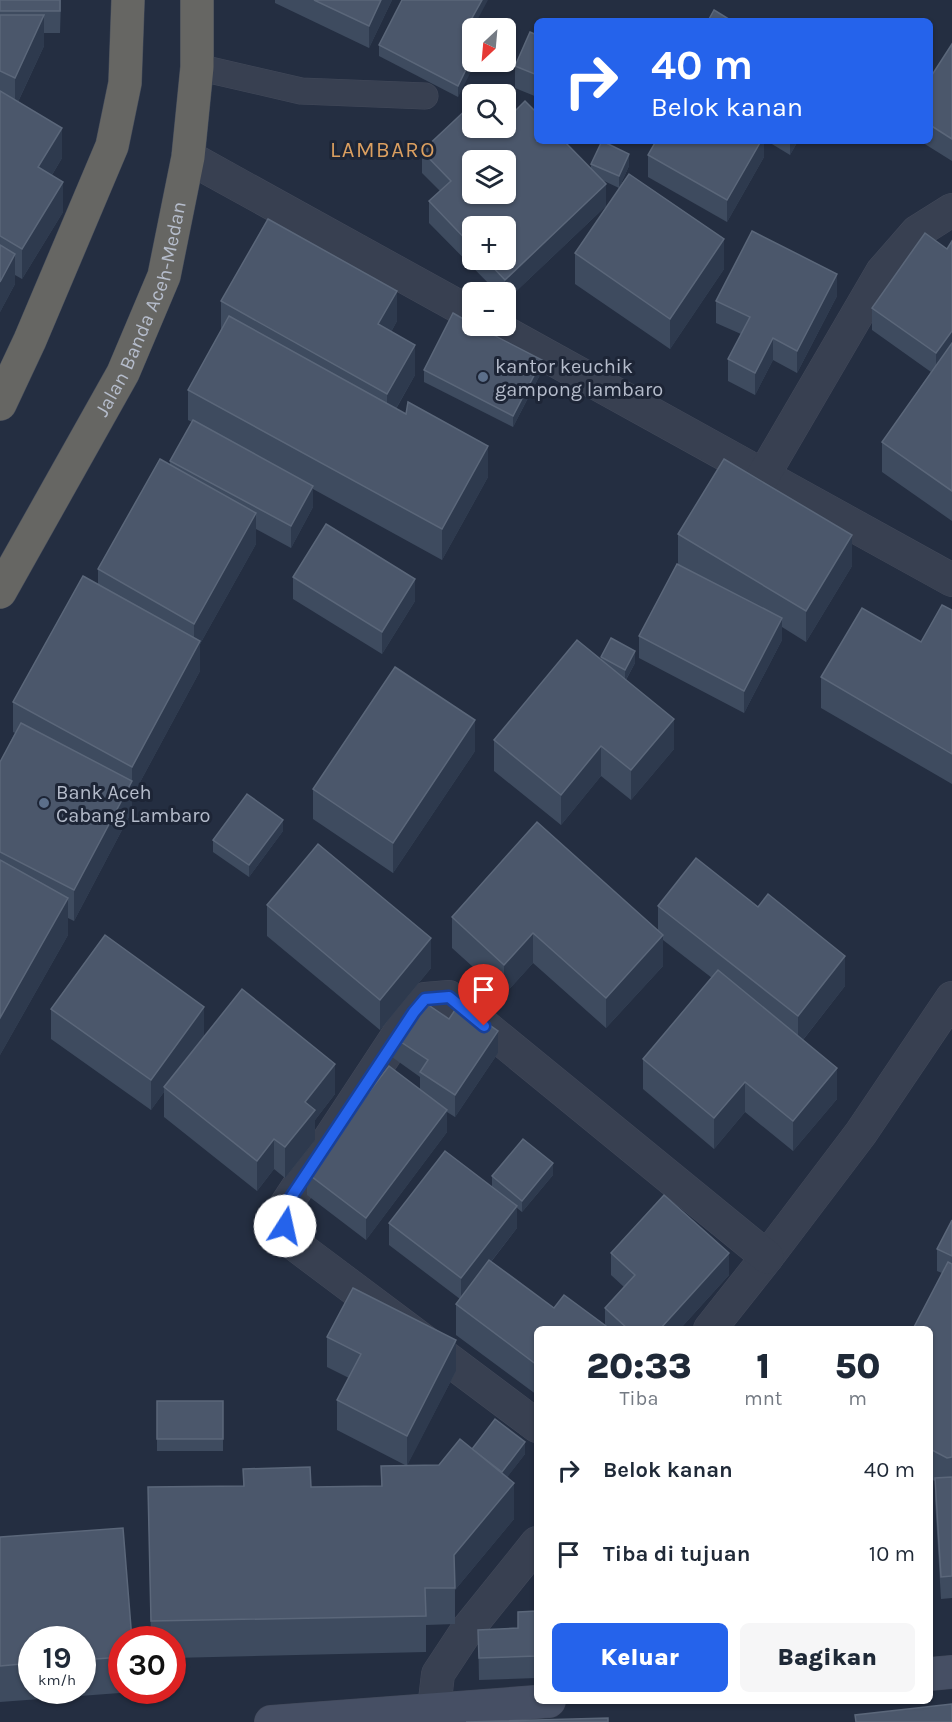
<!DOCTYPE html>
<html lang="id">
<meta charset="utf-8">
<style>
body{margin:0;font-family:Karla,sans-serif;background:#f6f6f7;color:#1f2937;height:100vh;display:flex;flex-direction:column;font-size:22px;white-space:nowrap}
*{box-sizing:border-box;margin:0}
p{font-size:20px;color:#747a83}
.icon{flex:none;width:33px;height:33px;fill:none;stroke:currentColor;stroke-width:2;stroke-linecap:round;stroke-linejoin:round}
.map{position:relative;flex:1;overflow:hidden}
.sheet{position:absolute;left:534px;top:1326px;width:399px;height:378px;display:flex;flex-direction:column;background:#fff;border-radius:9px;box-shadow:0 2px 4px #0004}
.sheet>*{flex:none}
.top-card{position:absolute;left:534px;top:18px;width:399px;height:126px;border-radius:9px;box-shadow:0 2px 4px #0004;background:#2563eb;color:#fff;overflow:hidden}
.needle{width:39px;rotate:206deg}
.controls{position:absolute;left:462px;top:18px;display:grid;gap:12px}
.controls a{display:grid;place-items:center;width:54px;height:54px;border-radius:9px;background:#fff;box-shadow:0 2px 4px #0004;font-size:30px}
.speed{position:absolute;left:18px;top:1626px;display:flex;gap:12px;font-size:30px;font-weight:700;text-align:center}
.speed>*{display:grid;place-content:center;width:78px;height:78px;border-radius:50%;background:#fff;box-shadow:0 2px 4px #0004;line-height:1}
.speed small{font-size:15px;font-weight:400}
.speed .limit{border:9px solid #d22;background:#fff;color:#111}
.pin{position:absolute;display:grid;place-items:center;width:51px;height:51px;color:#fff;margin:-62px -26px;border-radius:50% 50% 50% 0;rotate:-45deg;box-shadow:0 0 6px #0007}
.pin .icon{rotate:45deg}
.me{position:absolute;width:66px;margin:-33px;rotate:10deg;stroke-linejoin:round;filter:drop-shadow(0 0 4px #0008)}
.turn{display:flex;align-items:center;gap:21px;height:126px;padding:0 18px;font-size:27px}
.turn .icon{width:78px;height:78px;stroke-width:2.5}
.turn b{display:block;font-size:42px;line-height:51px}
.eta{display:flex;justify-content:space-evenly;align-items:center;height:102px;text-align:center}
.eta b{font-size:36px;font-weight:800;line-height:42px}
.cta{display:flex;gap:12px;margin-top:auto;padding:12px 18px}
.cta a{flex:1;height:69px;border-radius:9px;background:#2563eb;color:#fff;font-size:24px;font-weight:800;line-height:69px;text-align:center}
.cta a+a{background:#f6f6f7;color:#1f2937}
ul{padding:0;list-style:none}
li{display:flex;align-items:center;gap:18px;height:84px;padding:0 18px}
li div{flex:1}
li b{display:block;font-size:22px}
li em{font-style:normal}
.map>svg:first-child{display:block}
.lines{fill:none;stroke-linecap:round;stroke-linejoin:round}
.service-casing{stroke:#42495a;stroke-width:27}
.minor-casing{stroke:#42495a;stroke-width:34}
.secondary-casing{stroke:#42495a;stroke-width:34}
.trunk-casing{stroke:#434b5b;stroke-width:34}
.service{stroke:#384051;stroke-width:26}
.minor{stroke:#384051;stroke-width:33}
.secondary{stroke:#464f64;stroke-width:33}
.trunk{stroke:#666663;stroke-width:33}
.wall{fill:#3e4b5f;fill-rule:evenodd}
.shaded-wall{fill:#2e3a4e}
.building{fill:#4b576b;stroke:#5b677a;stroke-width:1.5;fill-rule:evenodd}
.route-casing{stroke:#184099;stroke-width:15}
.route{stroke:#2563eb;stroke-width:10}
.service-dot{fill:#5c6f8a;stroke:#1d2536;stroke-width:2}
.labels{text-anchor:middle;stroke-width:6;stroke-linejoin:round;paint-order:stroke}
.street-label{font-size:20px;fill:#b5bccb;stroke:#1d2536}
.poi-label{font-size:20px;fill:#b5bccb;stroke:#1d2536;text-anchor:start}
.quarter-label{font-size:22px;letter-spacing:1.5px;fill:#db9f60;stroke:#1d2536}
</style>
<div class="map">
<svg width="952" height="1722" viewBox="0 0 952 1722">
<rect width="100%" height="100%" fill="#242e41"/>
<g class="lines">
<g class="service-casing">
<path id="service" d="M197,67L301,91L425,96"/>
</g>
<g class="minor-casing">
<g id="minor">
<path d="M188,157L472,314"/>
<path d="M493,326L952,580"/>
<path d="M763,476L882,272L917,232L952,210"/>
<path d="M710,1329L767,1257L861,1133L952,998"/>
<path d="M537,1426L293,1243L285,1226L284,1208L413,1012L425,999L449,997L767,1257"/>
<path d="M436,1722L434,1709L438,1674L467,1630L537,1543"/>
</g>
</g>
<g class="secondary-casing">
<g id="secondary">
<path d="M930,1674L952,1672"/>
<path d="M271,1722L549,1701"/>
</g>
</g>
<g class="trunk-casing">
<g id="trunk">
<path d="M0,404L30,340L112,146L125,83L128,0"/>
<path id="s1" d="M0,592L123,373L164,276L188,157L197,67V0"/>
</g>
</g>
<use href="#service" class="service"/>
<use href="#minor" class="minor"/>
<use href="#secondary" class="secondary"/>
<use href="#trunk" class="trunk"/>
</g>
<g class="wall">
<path d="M0,0H61L60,33H44V46L18,102L62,158L52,175L63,212L22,279L15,275V284L0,312Z"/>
<path d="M275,0H392L369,48L275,3Z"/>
<path d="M477,21L488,28L458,97L379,56V45Z"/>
<path d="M537,35V97L515,88V66Z"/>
<path d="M952,44V161L920,141H930V78Z"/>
<path d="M496,130L591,170V164L629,166L619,188L602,180L606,206L506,301V292H497L429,223V201L440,191L422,173V151ZM472,226L506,260H472Z"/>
<path d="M764,141V157L727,222L648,177V155Z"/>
<path d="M767,141H798L790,155Z"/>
<path d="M952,241V521L882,472V442L931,372L872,330V308L947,249Z"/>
<path d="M575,253L724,269L670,349L575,284Z"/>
<path d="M837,296L797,373L773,360L755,395L728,381V359L741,334L716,323V301Z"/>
<path d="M221,301L397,321L391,332L415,375L396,409L488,477L442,560L313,489V507L291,548L256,529V544L200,644V671L132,797V811L74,921L68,918V935L0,1055V762L15,733L13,732V702L98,585V569L170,465V461L192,422L188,420V390L221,330Z"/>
<path d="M424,370L542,371L513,427L424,382Z"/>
<path d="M678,534L852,566L806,642L782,627V640L744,713L639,658V636L678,564Z"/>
<path d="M293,577L415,601L382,654L293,599Z"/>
<path d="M952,610V784L821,708V677L921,642Z"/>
<path d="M601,657L635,663L626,680L674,749L631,800L601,776L561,825L494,771V740L601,660Z"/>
<path d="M475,751L393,873L313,819V789Z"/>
<path d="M283,831L249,877L213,852V840Z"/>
<path d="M267,905L431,968L380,1030L267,936Z"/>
<path d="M658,906L845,986L803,1040L837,1099L793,1151L745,1112L714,1149L643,1089V1059L712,978L663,940V966L606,1028L533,963L504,995L452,948V917L658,931Z"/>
<path d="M51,1009L335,1094L315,1120V1140L285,1178L274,1169L257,1191L164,1117V1092L151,1110L51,1039Z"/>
<path d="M392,1036L498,1053L455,1117L447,1112V1132L366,1240L307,1195V1173L420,1089V1077L392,1057Z"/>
<path d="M553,1175L522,1212L517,1208V1228L491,1262L554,1308L605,1325V1308L624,1287L611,1275V1253L729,1275L680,1329H537V1395L456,1335V1304L460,1299L389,1245V1223L492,1187V1176Z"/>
<path d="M952,1220V1598L941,1599L935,1500V1481L930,1479V1329L942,1273L937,1271V1249Z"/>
<path d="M327,1337L456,1371L407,1465H439L472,1449L525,1454L507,1477L514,1519L455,1590V1624L426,1625V1652L172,1658V1640H151L148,1487L243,1486V1469L311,1487L381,1486V1466L405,1465L337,1430V1400L349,1378L327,1367Z"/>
<rect x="157" y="1401" width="66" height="50"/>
<path d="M0,1537L122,1640V1690H133V1692L0,1702ZM32,1640H82V1690H32Z"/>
<path d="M537,1611V1678L479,1680L478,1630L518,1628Z"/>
</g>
<g class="shaded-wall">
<path d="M381,0H392L369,48V26Z"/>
<path d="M482,0H488L473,28L472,18Z"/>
<path d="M44,15V46L15,108V78Z"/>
<path d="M472,57V62H476L458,97V86Z"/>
<path d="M62,128V158L38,198V167Z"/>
<path d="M761,141H764V157L727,222V200Z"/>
<path d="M790,141H798L790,155Z"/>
<path d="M629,154V166L619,188V176Z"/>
<path d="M63,182V212L22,279V249Z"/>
<path d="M606,184V206L506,301L505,280Z"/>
<path d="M724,239V269L670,349V319Z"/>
<path d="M15,254V284L0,312V282Z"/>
<path d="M837,274V296L797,373V351Z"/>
<path d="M397,291V321L378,355V324Z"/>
<path d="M952,331V353L936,375V353Z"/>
<path d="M773,338V360L755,395V373Z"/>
<path d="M415,345V375L387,424V394Z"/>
<path d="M542,360V371L513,427V416Z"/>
<path d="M488,446V477L442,560V529Z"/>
<path d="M313,486V507L291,548V526Z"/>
<path d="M256,513V544L200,644V671L132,797V811L74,921V890L132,781V767L194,652V624Z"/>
<path d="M852,535V566L806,642V611Z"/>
<path d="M415,579V601L382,654V632Z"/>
<path d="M782,618V640L744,713V691Z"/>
<path d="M635,651V663L625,681V670Z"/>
<path d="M674,719V749L631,800V770Z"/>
<path d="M475,720V751L393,873V843Z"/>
<path d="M601,746V776L561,825V795Z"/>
<path d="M283,820V831L249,877V865Z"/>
<path d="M68,898V935L0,1055V1018Z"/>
<path d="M533,933V963L504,995V965Z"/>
<path d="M663,935V966L606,1028V998Z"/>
<path d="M431,938V968L380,1030V1000Z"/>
<path d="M845,956V986L798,1046V1016Z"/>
<path d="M204,1007V1038L164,1087V1092L151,1110V1080Z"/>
<path d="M498,1031V1053L455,1117V1095Z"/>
<path d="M335,1064V1094L315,1120V1140L285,1178V1147L305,1102Z"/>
<path d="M837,1068V1099L793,1151V1121Z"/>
<path d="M745,1082V1112L714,1149V1118Z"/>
<path d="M447,1110V1132L366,1240V1218Z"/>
<path d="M274,1139V1169L257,1191V1161Z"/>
<path d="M553,1163V1175L522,1212V1201Z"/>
<path d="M517,1206V1228L461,1300V1278Z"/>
<path d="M729,1253V1275L680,1329H660Z"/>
<path d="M456,1340V1371L407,1466V1436Z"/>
<path d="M525,1442V1454L502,1484V1472Z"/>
<path d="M514,1483V1519L455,1590L454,1555Z"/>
</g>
<g class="building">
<rect x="0" y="0" width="60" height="11"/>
<path d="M314,0H381L369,26Z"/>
<path d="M402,0H482L472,18L488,27L487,28H472V57L458,86L379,45Z"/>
<path d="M714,10L732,21H708Z"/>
<path d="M0,15H44L15,78L0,71Z"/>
<path d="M530,32L537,35V75L515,66Z"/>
<path d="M952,44V139L930,125V78Z"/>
<path d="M0,91L62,128L38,167L63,182L22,249L0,236Z"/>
<path d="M525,101L537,113V141H564L606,184L505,280L486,260H506V226H472V246L429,201L451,181L422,151L471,105L472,106V128H493L496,130L498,128H506V120ZM472,160H506V194H472Z"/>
<path d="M602,141L629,154L619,176L591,164Z"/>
<path d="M656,141H761L727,200L648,155Z"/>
<path d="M629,174L724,239L670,319L575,253Z"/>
<path d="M268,219L397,291L378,324L415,345L387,394L221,301Z"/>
<path d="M752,231L837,274L797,351L773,338L755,373L728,359L750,317L716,301Z"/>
<path d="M925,233L947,249L952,241V331L936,353L872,308Z"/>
<path d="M0,245L15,254L0,282Z"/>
<path d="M453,313L472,324V326H476L542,360L513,416L424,370Z"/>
<path d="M229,316L406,414L408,402L488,446L442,529L188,390Z"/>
<path d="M952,343V491L882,442Z"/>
<path d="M193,420L313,486L291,526L170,461Z"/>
<path d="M160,459L256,513L194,624L98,569Z"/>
<path d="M724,459L852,535L806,611L678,534Z"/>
<path d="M326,524L415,579L382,632L293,577Z"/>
<path d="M677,564L782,618L744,691L639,636Z"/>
<path d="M83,576L200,641L132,767L13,702Z"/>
<path d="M942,605L952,610V754L821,677L862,608L921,642Z"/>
<path d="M611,638L635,651L625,670L601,657Z"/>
<path d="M577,640L674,719L631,770L601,746L561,795L494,740Z"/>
<path d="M395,667L475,720L393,843L313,789Z"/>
<path d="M21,723L132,781L74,890L0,852V762Z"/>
<path d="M247,794L283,820L249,865L213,840Z"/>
<path d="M537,822L663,935L606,998L533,933L504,965L452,917Z"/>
<path d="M318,844L431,938L380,1000L267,905Z"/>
<path d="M696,858L758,907L768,894L845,956L798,1016L658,906Z"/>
<path d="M0,860L68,898L0,1018Z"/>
<path d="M105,935L204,1007L151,1080L51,1009Z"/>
<path d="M718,970L837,1068L793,1121L745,1082L714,1118L643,1059Z"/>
<path d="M242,989L335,1064L305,1102L315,1110L285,1147L274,1139L257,1161L164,1087Z"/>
<path d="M418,998L449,1019L459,1004L498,1031L455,1095L420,1072L428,1060L392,1036Z"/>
<path d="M389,1066L447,1110L366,1218L307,1173Z"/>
<path d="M523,1139L553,1163L522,1201L492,1176Z"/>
<path d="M445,1151L517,1206L461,1278L389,1223Z"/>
<path d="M664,1195L729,1253L660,1329H628L605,1308L635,1275L611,1253Z"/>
<path d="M952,1220V1256L937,1249Z"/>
<path d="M489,1260L554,1308L564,1295L610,1329H537V1365L456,1304Z"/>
<path d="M948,1262L952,1264V1457L947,1458L930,1449V1329H913Z"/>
<path d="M353,1288L456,1340L407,1436L337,1400L361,1354L327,1337Z"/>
<rect x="157" y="1401" width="66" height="38"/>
<path d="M495,1419L525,1442L502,1472L472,1449Z"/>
<path d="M460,1439L514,1483L454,1555L455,1588H425L426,1616L151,1621L148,1487L244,1486L243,1469L310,1467L311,1487L382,1486L381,1466L439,1465Z"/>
<path d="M952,1477V1576L941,1577L935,1478Z"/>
<path d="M123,1528L132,1640H122V1657L82,1660V1640H32V1663L0,1666V1537Z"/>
<path d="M537,1611V1656L479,1658L478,1630L518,1628V1612Z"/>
<path d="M952,1704V1722H856L855,1715Z"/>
<path d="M608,1718V1722H466Z"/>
</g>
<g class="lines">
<g class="route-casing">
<path id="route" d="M285,1226L284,1208L414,1012L425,999L449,997L484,1026"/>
</g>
<use href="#route" class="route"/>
</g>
<g class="service-dot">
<circle cx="483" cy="377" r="6"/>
<circle cx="44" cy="803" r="6"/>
</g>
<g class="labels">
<g class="street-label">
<text dy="7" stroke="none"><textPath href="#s1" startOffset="318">Jalan Banda Aceh-Medan</textPath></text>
</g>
<g class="poi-label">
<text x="495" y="373">kantor keuchik<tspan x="495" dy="23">gampong lambaro</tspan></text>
<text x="56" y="799">Bank Aceh<tspan x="56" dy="23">Cabang Lambaro</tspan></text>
</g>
<g class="quarter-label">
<text x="383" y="157">LAMBARO</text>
</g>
</g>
</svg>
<div class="controls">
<a><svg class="needle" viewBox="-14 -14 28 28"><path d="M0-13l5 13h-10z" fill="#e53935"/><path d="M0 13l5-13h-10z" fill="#747a83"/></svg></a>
<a><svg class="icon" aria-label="search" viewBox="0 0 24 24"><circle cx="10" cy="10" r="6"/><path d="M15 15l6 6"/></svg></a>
<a><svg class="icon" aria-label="layers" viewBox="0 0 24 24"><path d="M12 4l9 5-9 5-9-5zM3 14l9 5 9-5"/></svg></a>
<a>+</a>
<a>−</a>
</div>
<div class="speed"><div>19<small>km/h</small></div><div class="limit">30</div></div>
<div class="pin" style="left:484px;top:1026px;background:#d93025"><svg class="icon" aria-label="arrive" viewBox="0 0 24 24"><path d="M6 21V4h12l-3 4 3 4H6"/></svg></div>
<svg class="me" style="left:285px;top:1226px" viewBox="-20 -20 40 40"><circle r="19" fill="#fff"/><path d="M0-13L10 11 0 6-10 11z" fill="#2563eb"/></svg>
<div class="top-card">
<div class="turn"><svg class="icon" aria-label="right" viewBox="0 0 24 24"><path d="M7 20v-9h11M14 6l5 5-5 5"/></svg><div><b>40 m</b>Belok kanan</div></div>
</div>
<section class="sheet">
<div class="eta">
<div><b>20:33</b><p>Tiba</p></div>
<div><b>1</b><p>mnt</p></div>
<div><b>50</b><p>m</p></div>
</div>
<ul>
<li><svg class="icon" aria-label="right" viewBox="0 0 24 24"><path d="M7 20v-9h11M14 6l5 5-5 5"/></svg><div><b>Belok kanan</b></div><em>40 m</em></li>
<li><svg class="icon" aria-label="arrive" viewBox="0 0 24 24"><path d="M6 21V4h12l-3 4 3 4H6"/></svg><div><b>Tiba di tujuan</b></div><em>10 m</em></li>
</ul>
<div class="cta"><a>Keluar</a><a>Bagikan</a></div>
</section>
</div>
